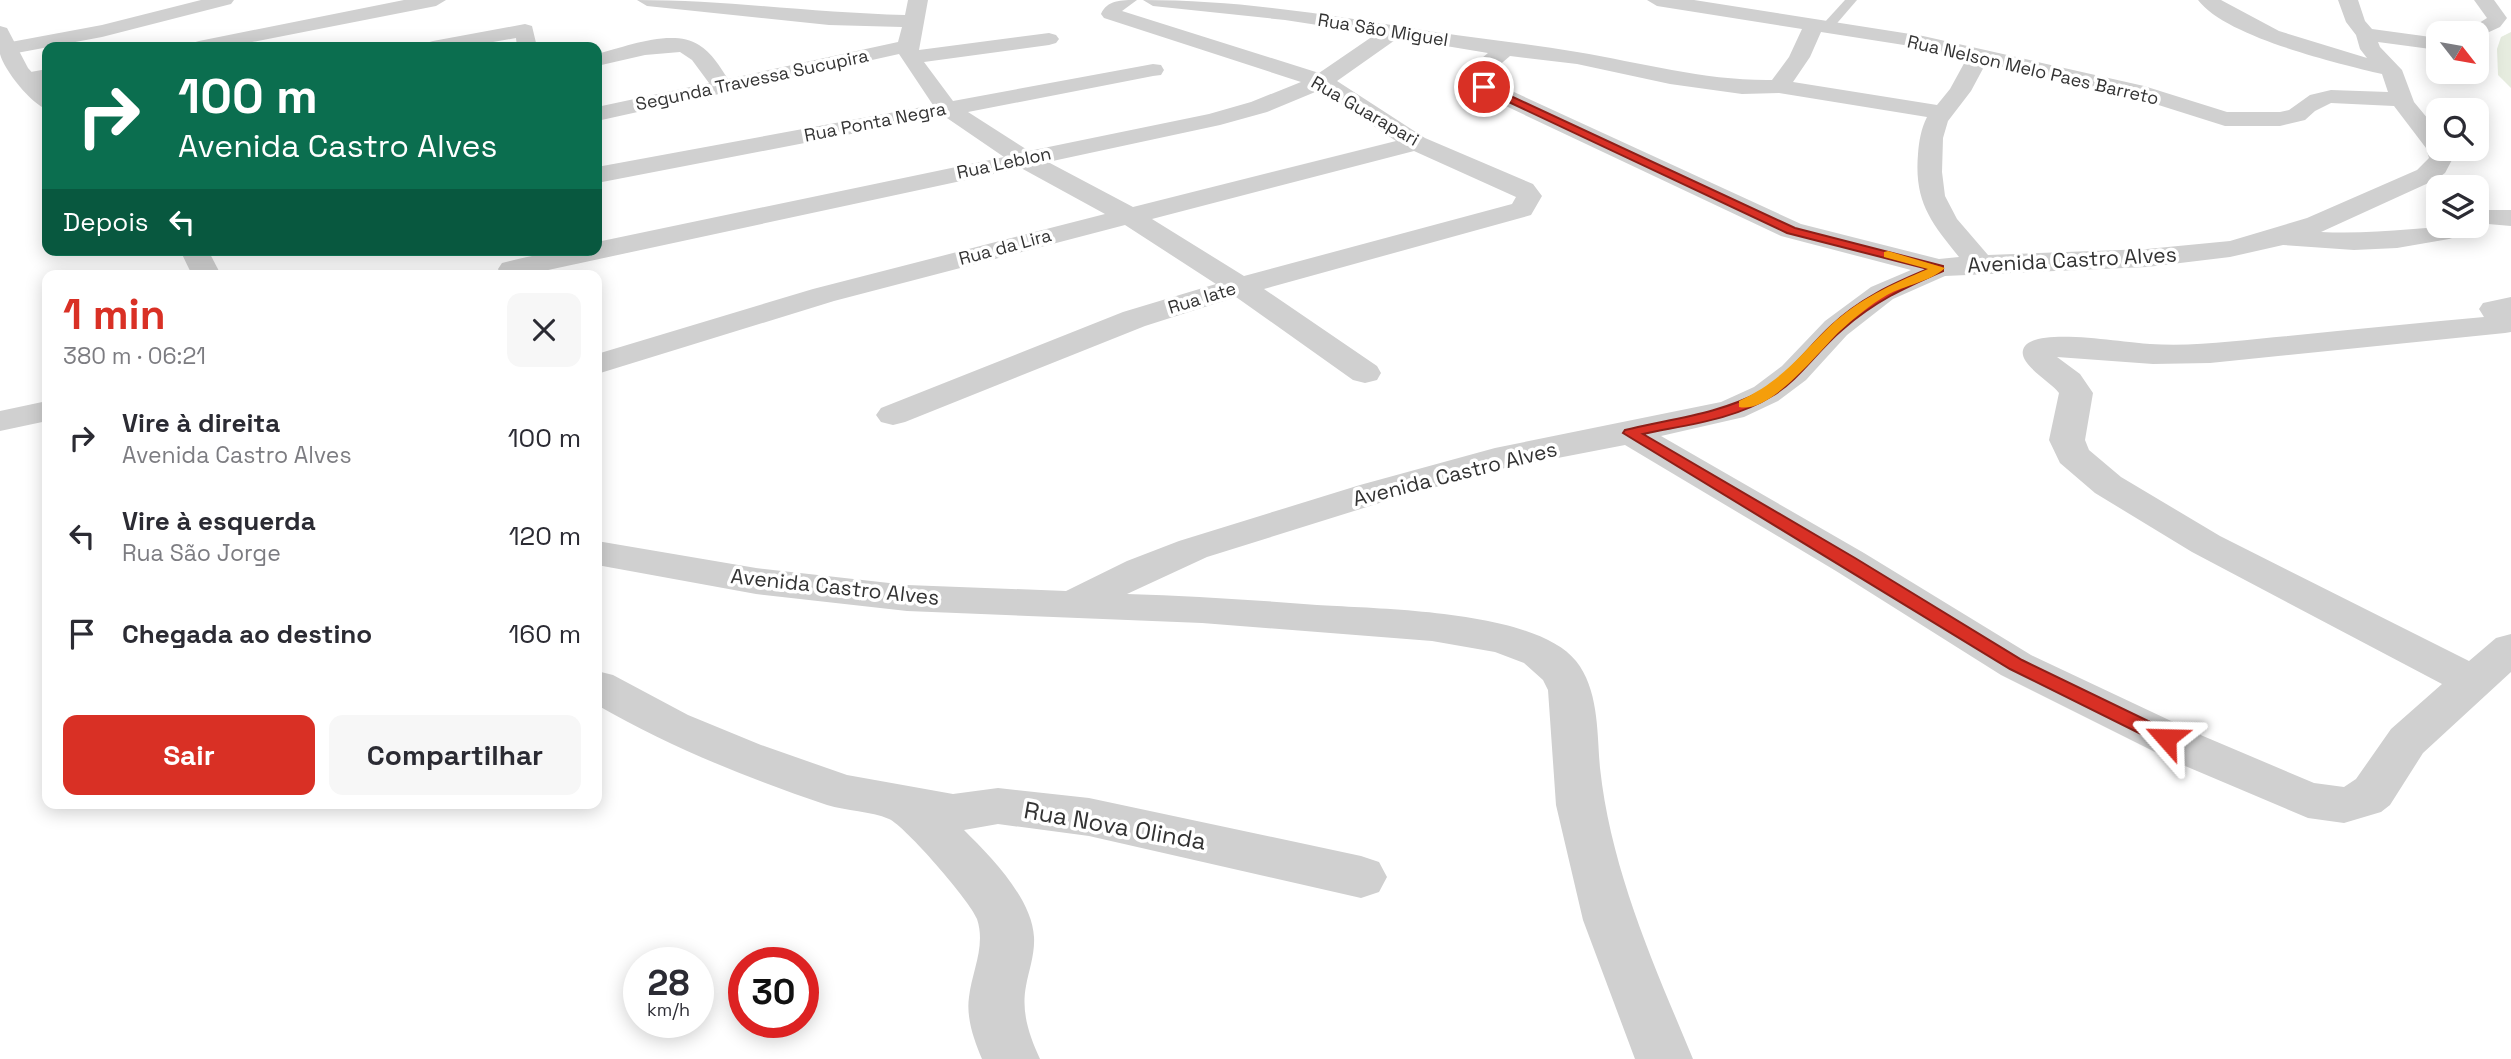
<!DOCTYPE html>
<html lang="pt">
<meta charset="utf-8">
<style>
body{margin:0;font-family:"Space Grotesk",sans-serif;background:#f7f7f7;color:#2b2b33;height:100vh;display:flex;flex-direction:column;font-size:26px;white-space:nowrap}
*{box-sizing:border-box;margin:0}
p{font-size:23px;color:#7c7c81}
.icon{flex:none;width:38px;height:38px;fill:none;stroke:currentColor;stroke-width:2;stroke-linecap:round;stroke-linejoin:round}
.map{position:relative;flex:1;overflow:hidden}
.drawer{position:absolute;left:42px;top:270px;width:560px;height:539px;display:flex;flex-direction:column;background:#fff;border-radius:14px;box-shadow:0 4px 18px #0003}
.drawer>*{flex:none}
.banner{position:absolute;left:42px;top:42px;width:560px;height:214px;border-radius:14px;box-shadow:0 4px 18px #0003;background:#0b6e4f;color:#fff;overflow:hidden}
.needle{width:46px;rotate:121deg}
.buttons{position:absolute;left:2426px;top:21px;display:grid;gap:14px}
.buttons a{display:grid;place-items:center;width:63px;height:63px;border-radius:14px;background:#fff;box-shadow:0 4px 18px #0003;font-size:35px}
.speed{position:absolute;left:623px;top:947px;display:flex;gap:14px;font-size:35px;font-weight:700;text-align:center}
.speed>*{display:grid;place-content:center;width:91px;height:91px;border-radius:50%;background:#fff;box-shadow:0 4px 18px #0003;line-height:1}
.speed small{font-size:18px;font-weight:400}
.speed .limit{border:10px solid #d22;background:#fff;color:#111}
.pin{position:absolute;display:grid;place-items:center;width:60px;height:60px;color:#fff;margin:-30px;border:4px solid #fff;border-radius:50%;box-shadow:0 2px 7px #0007}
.me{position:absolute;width:77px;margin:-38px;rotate:295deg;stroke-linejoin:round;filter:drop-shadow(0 0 5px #0008)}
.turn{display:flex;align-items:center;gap:24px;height:147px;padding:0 21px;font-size:32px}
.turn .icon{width:91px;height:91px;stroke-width:2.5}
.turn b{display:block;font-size:49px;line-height:60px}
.then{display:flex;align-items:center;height:66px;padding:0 21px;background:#0003;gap:14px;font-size:26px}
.round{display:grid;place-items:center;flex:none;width:74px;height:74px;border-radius:14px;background:#f7f7f7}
.overview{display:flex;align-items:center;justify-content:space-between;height:119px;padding:0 21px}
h1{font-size:42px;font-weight:700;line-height:52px;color:#d93025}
.button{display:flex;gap:14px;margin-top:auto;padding:14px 21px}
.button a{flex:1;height:80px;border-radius:14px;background:#d93025;color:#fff;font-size:28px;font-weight:700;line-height:80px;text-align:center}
.button a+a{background:#f7f7f7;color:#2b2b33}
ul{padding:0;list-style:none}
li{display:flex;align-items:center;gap:21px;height:98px;padding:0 21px}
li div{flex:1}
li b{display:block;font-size:26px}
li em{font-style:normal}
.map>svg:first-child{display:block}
.green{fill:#e6ecdf}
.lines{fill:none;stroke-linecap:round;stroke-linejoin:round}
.service{fill:#d0d0d0;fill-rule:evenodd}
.minor{fill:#d0d0d0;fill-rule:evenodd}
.tertiary{fill:#d0d0d0;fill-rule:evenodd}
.route{fill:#d93025;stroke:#8d1f18;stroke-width:2}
.slow{fill:#f59e0b}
.labels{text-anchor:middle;stroke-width:7;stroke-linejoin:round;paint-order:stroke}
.far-street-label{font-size:18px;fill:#333;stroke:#fff}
.street-label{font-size:21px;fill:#333;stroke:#fff}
.near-street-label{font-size:24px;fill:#333;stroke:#fff}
</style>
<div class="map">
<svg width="2511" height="1059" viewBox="0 0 2511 1059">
<rect width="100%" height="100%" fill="#fff"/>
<path class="green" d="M2511,32V88L2498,75L2497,49L2501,37Z"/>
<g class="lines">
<path class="service" d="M1845,0H1857L1832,29H1824V23Z"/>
<g class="minor">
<path d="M201,0H234L231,4L102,37L6,55L0,54V44L102,25Z"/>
<path d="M404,0H446L436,6L227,47H189L192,43L199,41Z"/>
<path d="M637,0C727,0 815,13 905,15L908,0H928L919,50L1049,33L1056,35L1059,39L1056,43L1049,45L924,62L953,101L1153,64L1161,65L1164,70L1161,75L1153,76L968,112L1029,151L1209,114L1251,102L1301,82L1104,18L1101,14C1107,0 1121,0 1137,0L1122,11L1319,73L1376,34L1285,20L1153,6L1143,0C1244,0 1336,16 1435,32C1482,39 1530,44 1577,52C1643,63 1706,81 1772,80L1789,57L1802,29L1657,6L1647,0H1694L1923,36L2144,86L2227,112H2280L2289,110L2310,95L2331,90L2388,92L2382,74C2336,63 2226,37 2198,0H2221L2279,31L2367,58L2360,49L2356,35L2346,22L2338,0H2358L2365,21L2372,29L2438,38V50L2378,42L2380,47L2402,70L2414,102L2438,131V149H2450L2453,158L2445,173L2435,180L2321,232C2375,235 2424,226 2476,226V210H2511V226L2488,224L2473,227L2470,232L2449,239L2397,248L2354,250L2283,245L2230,257L2147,267L1945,276L1893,299L1847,335L1806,380L1778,401L1744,417L1661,436L1864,553L2031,655L2203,736L2314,783L2344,787L2356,779L2391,729L2442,684L2192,552L2095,493L2060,463L2049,440L2059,393C2051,381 2013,362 2025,346C2039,327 2126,343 2150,344C2196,347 2242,340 2288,336C2354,329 2419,323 2484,317L2479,309L2483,303L2511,297V332L2505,333L2210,363L2153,364L2057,357L2080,374L2093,393L2085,440L2089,450L2121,477L2220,536L2469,661L2496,638L2511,634V672L2423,753L2390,805L2381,812L2344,823L2308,818L2171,760L2001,675L1836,571L1625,445L1500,469L1386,501L1207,557L1127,594C1190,596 1254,600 1317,605C1380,609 1535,610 1576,661C1599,690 1597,732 1600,768C1611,870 1654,965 1693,1059H1635L1583,920L1556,805L1548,690L1543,680L1524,663L1495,652L1432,641L1202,623L907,611L756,594L597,565V541L756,568L907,585L1066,591L1127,561L1179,541L1360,485L1495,448L1721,402L1754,387L1782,366L1825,321L1871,287L1911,270L1781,236L1476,92L1466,80L1471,67L1488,53L1398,38L1337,81L1425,138L1533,184L1542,196L1531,215L1264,289L1377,366L1381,373L1377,380L1365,383L1353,380L1236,297L1145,326L905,422L893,425L881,422L876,415L881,408L1123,312L1216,284L1125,225L834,301L597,374V354L813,289L1105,214L1021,168L525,275H501L498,269L502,263C536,254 561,250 597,250V242L1004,157L944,116L597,183V167L933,105L899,54L597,121V107L709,83L692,60L680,52L645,55L597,66V54C626,47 672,28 699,45C712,53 720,67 728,79L898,42L902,27L829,25L647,6ZM1821,32L1923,48L1967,58L1950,89L1937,105L1793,82L1810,57ZM1510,56L1577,64L1670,84L1742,94L1779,93L1927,117C1921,129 1919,141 1918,154C1914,202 1931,222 1959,257L1939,259L1801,224L1492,82L1488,79L1489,74ZM1986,63L2130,96L2225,126H2280L2305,120L2315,111L2331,103L2394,106L2426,148L2429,158L2417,170L2307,218L2230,241L2147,249L1988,255L1957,219L1945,196L1942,172L1943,138L1948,121L1971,91ZM1320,90L1396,141L1133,207L1048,162L1220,125L1267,112ZM1414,151L1516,197L1512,204L1244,276L1152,219Z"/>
<path d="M2474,0H2494L2507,18L2500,27L2476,38V33H2463L2487,18Z"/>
<path d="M525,24L532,26L537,47H517L516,38L465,47H423L426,43L433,41Z"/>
<path d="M47,69V83L28,86L20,84L17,79L20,74Z"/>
<path d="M47,401V421L0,431V411Z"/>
<path d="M597,671L613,675L688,715L761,745L847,775L953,794L998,788L1089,798L1361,856L1379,862L1387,877L1379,892L1361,898L1089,836L998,824L964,830C990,856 1032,898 1034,937C1035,954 1029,970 1026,986C1021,1012 1029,1035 1040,1059H982C974,1040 966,1018 969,997C972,971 986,946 977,919C971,902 905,826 889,819C871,811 846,811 827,805C747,778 670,747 597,705Z"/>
</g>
<g class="tertiary">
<path d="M0,26L7,28L28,68L47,89V109C32,105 4,70 0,54C0,46 0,35 0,26Z"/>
<path d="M180,250H208L221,275H192Z"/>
</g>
</g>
<path class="route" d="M1481,85H1487L1795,228L1943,266V271C1904,288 1875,301 1842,330C1817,351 1800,379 1772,396C1734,420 1685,425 1643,434L1855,558L2022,660L2173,733L2175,738L2173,743H2159L2010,669L1623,433L1625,430C1670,419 1719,414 1760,392C1789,376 1807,348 1831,326C1859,299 1892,284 1928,269L1787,233L1481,89Z"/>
<path class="slow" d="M1888,251L1945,268C1930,282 1905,285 1887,295C1871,304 1853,319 1840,331C1819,351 1771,414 1739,407V401C1782,381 1798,357 1830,326C1859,299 1892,284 1928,269L1884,257V252Z"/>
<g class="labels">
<g class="far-street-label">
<text transform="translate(1383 30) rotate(9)" y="6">Rua São Miguel</text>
<text transform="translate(2033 70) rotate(13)" y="6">Rua Nelson Melo Paes Barreto</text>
<text transform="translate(752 80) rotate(-12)" y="6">Segunda Travessa Sucupira</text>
<text transform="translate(1365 111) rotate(30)" y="6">Rua Guarapari</text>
<text transform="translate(875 122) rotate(-11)" y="6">Rua Ponta Negra</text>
<text transform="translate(1004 163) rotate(-12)" y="6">Rua Leblon</text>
<text transform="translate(1005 247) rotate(-15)" y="6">Rua da Lira</text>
<text transform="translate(1202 298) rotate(-17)" y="6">Rua Iate</text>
</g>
<g class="street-label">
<text transform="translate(2072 260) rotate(-3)" y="7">Avenida Castro Alves</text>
<text transform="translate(1455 474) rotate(-14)" y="7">Avenida Castro Alves</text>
<text transform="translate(835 587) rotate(6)" y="7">Avenida Castro Alves</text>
</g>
<g class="near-street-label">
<text transform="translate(1115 826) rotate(10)" y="8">Rua Nova Olinda</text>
</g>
</g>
</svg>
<div class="buttons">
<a><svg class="needle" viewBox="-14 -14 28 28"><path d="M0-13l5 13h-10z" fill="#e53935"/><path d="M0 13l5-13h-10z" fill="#7c7c81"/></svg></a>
<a><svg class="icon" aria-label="search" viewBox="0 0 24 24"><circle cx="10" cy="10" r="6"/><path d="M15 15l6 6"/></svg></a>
<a><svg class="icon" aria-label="layers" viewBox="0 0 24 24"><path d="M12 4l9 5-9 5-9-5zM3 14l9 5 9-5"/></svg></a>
</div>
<div class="speed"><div>28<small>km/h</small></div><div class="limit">30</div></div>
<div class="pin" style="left:1484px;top:87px;background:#d93025"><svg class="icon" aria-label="arrive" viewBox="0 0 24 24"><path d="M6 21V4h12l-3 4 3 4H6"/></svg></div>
<svg class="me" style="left:2166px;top:738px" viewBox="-20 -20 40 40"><path d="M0-17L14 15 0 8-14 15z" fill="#d93025" stroke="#fff" stroke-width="4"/></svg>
<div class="banner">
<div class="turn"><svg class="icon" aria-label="right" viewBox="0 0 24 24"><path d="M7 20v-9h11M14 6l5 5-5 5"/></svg><div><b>100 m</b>Avenida Castro Alves</div></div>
<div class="then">Depois<svg class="icon" aria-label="left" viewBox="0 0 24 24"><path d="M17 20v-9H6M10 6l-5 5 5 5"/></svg></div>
</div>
<section class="drawer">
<div class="overview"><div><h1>1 min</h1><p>380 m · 06:21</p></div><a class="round"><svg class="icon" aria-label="close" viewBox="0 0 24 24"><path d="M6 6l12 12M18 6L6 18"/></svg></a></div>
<ul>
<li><svg class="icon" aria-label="right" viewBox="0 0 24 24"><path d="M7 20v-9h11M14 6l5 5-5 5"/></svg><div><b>Vire à direita</b><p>Avenida Castro Alves</p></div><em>100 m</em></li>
<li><svg class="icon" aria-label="left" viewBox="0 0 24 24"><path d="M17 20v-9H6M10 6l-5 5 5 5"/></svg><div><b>Vire à esquerda</b><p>Rua São Jorge</p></div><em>120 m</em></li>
<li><svg class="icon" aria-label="arrive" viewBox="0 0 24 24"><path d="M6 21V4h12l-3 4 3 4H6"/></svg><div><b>Chegada ao destino</b></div><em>160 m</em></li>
</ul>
<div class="button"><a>Sair</a><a>Compartilhar</a></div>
</section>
</div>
